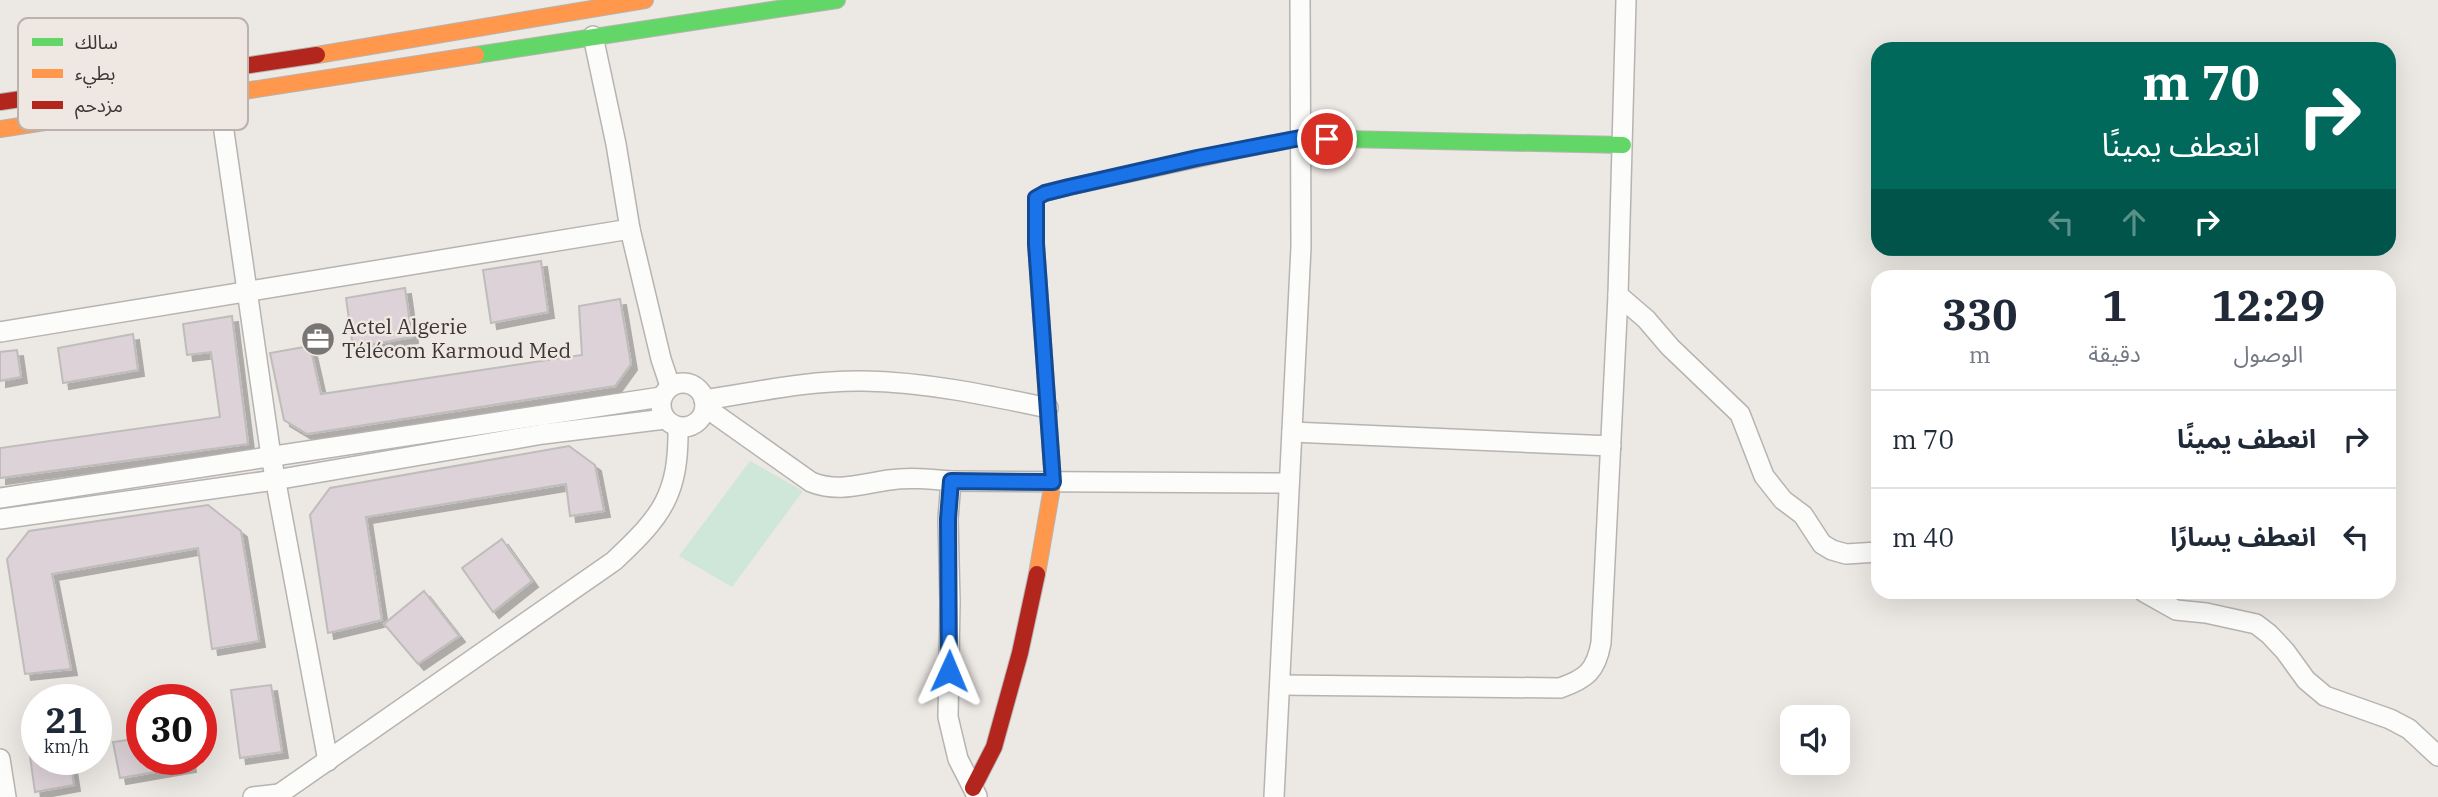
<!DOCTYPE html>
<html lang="ar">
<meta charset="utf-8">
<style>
body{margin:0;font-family:"IBM Plex Serif","Noto Sans Arabic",serif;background:#f2f2f3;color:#1f2937;direction:rtl;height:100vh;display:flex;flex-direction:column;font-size:26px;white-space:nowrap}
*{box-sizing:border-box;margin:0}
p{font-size:23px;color:#747a83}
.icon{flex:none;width:38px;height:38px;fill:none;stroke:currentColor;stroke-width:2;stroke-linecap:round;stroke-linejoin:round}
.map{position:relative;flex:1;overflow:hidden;direction:ltr}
.panel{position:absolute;left:1871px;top:270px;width:525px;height:329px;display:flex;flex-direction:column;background:#fff;border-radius:21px;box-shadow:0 7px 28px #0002;direction:rtl}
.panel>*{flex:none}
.top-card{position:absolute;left:1871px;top:42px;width:525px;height:214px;border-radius:21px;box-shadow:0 7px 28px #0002;direction:rtl;background:#00695c;color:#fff;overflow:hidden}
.controls{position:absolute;left:1780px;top:705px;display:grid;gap:14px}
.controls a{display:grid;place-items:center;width:70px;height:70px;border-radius:14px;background:#fff;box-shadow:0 7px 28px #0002;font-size:35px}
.speed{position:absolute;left:21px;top:684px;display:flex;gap:14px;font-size:35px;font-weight:700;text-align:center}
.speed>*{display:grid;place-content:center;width:91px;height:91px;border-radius:50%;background:#fff;box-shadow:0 7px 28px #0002;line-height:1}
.speed small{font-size:18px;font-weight:400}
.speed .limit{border:10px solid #d22;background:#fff;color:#111}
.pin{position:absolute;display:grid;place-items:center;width:60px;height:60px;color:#fff;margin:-30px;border:4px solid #fff;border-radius:50%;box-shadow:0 2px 7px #0007}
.me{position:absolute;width:77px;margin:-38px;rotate:1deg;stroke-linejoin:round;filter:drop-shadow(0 0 5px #0008)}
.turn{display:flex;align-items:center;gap:24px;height:147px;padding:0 21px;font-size:32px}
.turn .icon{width:91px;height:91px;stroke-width:2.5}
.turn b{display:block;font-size:49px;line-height:60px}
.lanes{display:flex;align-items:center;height:66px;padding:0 21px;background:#0003;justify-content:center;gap:35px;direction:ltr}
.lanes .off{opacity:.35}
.eta{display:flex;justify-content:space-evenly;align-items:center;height:119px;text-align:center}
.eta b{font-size:42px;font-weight:800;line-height:49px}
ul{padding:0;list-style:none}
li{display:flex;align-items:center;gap:21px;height:98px;padding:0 21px;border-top:2px solid #e0e1e3}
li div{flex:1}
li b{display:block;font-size:26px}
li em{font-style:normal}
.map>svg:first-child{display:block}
.green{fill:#cee7d8}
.building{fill:#dcd2d7;stroke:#bfbdbc;stroke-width:2;filter:url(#shadow)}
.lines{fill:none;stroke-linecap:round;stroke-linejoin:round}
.street-casing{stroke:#b7b3b0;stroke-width:22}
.fast-casing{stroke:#b7b3b0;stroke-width:18}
.slow-casing{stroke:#b7b3b0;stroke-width:18}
.jam-casing{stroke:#b7b3b0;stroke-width:18}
.street{stroke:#fcfcfb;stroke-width:19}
.fast{stroke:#63d668;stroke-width:16}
.slow{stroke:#ff974d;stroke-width:16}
.jam{stroke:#b3261e;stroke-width:16}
.route-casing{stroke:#114b97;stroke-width:18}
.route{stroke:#1a73e8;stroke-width:12}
.labels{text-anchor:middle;stroke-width:5;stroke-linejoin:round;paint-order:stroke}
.poi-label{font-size:21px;fill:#3a3735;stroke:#efe7e1;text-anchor:start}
.key{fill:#efe7e1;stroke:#b9b2ad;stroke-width:2}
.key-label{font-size:19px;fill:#3a3735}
</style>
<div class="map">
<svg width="2438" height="797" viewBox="0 0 2438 797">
<defs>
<filter id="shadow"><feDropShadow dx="6" dy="6" stdDeviation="0" flood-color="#0004"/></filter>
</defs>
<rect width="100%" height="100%" fill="#ece8e4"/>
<path class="green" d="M750,461L803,491L732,587L679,556Z"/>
<g class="building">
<path d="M541,261L548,312L491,323L483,270Z"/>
<path d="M405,288L412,337L353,348L346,298Z"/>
<path d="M620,299L631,364L615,386L307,434L284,420L270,353L310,346L321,394L582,355L579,306Z"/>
<path d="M232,316L248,444L0,478V448L220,417L211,352L187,355L183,324Z"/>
<path d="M133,334L138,370L63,383L58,348Z"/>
<path d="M17,350L21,377L0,381V352Z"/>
<path d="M569,446L595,465L604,511L570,516L566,484L366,517L382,620L328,633L310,515L330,488Z"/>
<path d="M208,505L241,531L259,641L212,649L198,548L52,574L71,669L25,674L7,559L29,531Z"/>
<path d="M502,539L532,581L493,612L462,568Z"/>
<path d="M424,591L459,636L418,664L384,624Z"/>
<path d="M271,685L282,752L240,758L231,690Z"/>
<path d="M37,719V760H70L74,785L35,792L25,721Z"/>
<path d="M142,738V760H189L190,766L120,778L113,742Z"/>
</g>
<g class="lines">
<g class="street-casing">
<g id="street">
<path d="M593,36L616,144L630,229L661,359L670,386"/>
<path d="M219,97L271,456L328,761"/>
<path d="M1618,295L1646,319L1670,347L1740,414L1764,476L1783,500L1803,515L1822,544L1832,550L1846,554L1878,552"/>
<path d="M0,332L630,229"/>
<circle cx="683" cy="405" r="22"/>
<path d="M704,400C757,392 810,380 863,381C926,382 987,395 1048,408"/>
<path d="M705,407L811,482C838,493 861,484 889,480C909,477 930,479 951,481L948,519L950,602L948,717L958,759L977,796"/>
<path d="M1292,432L1611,446"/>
<path d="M951,481L1289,483"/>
<path d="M0,498L661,397"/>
<path d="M0,519L275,480L543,434L665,419"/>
<path d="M2144,592L2176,610L2206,613L2256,624L2269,634L2285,651L2306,680L2325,696L2390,719L2409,729L2438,756"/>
<path d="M1280,685L1560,688C1586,679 1596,671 1601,643L1618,295L1626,0"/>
<path d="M0,759L6,797"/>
<path d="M253,797L279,794"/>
<path d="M275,797L614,561C662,516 679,495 678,427"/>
<path d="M1274,797L1301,247L1300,0"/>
</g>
</g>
<g class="fast-casing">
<g id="fast">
<path d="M476,55L837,0"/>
<path d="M1235,151L1300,138L1623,145"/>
</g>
</g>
<g class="slow-casing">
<g id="slow">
<path d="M317,55L645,0"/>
<path d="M0,129L476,55"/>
<path d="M1037,574L1053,482L1036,244V198L1045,193L1069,187L1235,151"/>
</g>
</g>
<g class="jam-casing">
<g id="jam">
<path d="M0,102L317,55"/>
<path d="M973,788L994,747L1020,653L1037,574"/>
</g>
</g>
<use href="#street" class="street"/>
<use href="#fast" class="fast"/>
<use href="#slow" class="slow"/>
<use href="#jam" class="jam"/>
</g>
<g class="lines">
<g class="route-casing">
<path id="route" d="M949,671L948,519L951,481L1053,482L1036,244V198L1045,193L1069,187L1197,158L1300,138L1327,139"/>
</g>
<use href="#route" class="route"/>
</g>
<defs>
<g id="office-disc" transform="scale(1.75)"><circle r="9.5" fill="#787572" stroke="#efe7e1"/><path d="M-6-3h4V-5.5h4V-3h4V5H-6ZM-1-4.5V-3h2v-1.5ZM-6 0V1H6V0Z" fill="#fff"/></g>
</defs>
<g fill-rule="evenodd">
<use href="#office-disc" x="318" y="339"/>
</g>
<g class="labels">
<g class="poi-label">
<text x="342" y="334">Actel Algerie<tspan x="342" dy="24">Télécom Karmoud Med</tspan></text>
</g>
</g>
<rect x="18" y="18" width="230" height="112" rx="10" class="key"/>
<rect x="32" y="38" width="31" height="8" fill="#63d668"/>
<rect x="32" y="69" width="31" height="9" fill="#ff974d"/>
<rect x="32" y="101" width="31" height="8" fill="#b3261e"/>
<g class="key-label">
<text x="75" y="49">سالك</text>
<text x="75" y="80">بطيء</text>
<text x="75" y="112">مزدحم</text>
</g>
</svg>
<div class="controls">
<a><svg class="icon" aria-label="sound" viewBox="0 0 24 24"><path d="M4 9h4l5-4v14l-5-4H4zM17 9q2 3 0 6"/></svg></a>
</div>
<div class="speed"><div>21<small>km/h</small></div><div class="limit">30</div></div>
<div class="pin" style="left:1327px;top:139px;background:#d93025"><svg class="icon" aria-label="arrive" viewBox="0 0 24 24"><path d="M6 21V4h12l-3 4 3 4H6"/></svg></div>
<svg class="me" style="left:949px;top:671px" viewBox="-20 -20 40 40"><path d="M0-17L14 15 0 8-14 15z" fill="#1a73e8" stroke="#fff" stroke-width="4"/></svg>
<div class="top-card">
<div class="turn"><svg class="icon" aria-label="right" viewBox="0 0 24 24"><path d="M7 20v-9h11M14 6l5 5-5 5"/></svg><div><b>70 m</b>انعطف يمينًا</div></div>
<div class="lanes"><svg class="icon off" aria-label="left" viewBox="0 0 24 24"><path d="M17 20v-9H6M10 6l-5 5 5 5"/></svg><svg class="icon off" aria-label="ahead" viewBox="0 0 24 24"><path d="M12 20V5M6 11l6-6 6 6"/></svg><svg class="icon" aria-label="right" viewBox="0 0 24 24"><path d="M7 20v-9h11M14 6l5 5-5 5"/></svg></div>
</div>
<section class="panel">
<div class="eta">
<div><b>12:29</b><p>الوصول</p></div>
<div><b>1</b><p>دقيقة</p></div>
<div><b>330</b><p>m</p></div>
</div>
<ul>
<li><svg class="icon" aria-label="right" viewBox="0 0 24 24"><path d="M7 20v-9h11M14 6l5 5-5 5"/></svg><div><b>انعطف يمينًا</b></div><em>70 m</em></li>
<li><svg class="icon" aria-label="left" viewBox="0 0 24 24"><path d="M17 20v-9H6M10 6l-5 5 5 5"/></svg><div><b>انعطف يسارًا</b></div><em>40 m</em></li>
</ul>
</section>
</div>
